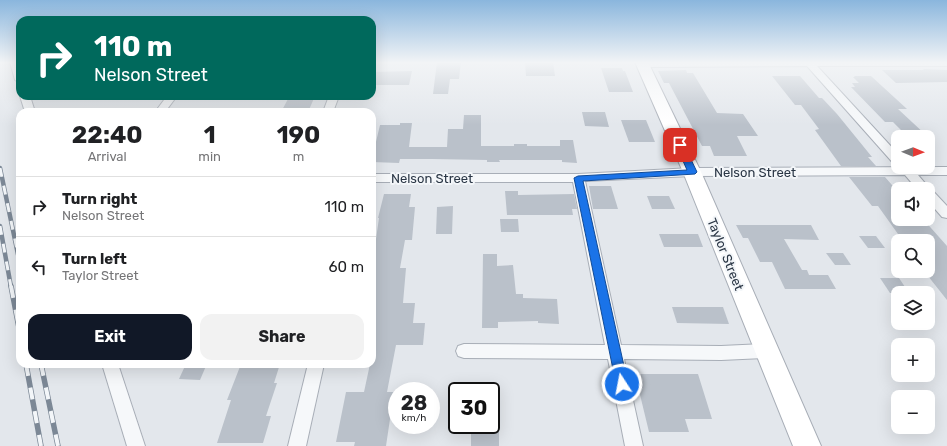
<!DOCTYPE html>
<meta charset="utf-8">
<style>
body{margin:0;font-family:Rubik,sans-serif;background:#f2f2f2;color:#202124;height:100vh;display:flex;flex-direction:column;font-size:15px;white-space:nowrap}
*{box-sizing:border-box;margin:0}
p{font-size:13px;color:#757577}
.icon{flex:none;width:22px;height:22px;fill:none;stroke:currentColor;stroke-width:2;stroke-linecap:round;stroke-linejoin:round}
.map{position:relative;flex:1;overflow:hidden}
.drawer{position:absolute;left:16px;top:108px;width:360px;height:260px;display:flex;flex-direction:column;background:#fff;border-radius:12px;box-shadow:0 4px 16px #0002}
.drawer>*{flex:none}
.top-card{position:absolute;left:16px;top:16px;width:360px;height:84px;border-radius:12px;box-shadow:0 4px 16px #0002;background:#00695c;color:#fff;overflow:hidden}
.needle{width:26px;rotate:91deg}
.buttons{position:absolute;left:891px;top:130px;display:grid;gap:8px}
.buttons a{display:grid;place-items:center;width:44px;height:44px;border-radius:8px;background:#fff;box-shadow:0 4px 16px #0002;font-size:20px}
.speed{position:absolute;left:388px;top:382px;display:flex;gap:8px;font-size:20px;font-weight:700;text-align:center}
.speed>*{display:grid;place-content:center;width:52px;height:52px;border-radius:50%;background:#fff;box-shadow:0 4px 16px #0002;line-height:1}
.speed small{font-size:10px;font-weight:400}
.speed .limit{border:2px solid #111;border-radius:6px;background:#fff;color:#111}
.pin{position:absolute;display:grid;place-items:center;width:34px;height:34px;color:#fff;margin:-17px;border-radius:8px;box-shadow:0 2px 6px #0006}
.me{position:absolute;width:44px;margin:-22px;rotate:349deg;stroke-linejoin:round;filter:drop-shadow(0 0 3px #0008)}
.turn{display:flex;align-items:center;gap:14px;height:84px;padding:0 12px;font-size:18px}
.turn .icon{width:52px;height:52px;stroke-width:2.5}
.turn b{display:block;font-size:28px;line-height:34px}
.eta{display:flex;justify-content:space-evenly;align-items:center;height:68px;text-align:center}
.eta b{font-size:24px;font-weight:700;line-height:28px}
.button{display:flex;gap:8px;margin-top:auto;padding:8px 12px}
.button a{flex:1;height:46px;border-radius:12px;background:#111827;color:#fff;font-size:16px;font-weight:700;line-height:46px;text-align:center}
.button a+a{background:#f2f2f2;color:#202124}
ul{padding:0;list-style:none}
li{display:flex;align-items:center;gap:12px;height:60px;padding:0 12px;border-top:1px solid #e0e0e0}
li div{flex:1}
li b{display:block;font-size:15px}
li em{font-style:normal}
.map>svg:first-child{display:block}
.building{fill:#bac1ca}
.lines{fill:none;stroke-linecap:round;stroke-linejoin:round}
.minor-casing{stroke:#a8aeb7;stroke-width:2}
.secondary-casing{stroke:#a8aeb7;stroke-width:2}
.minor{fill:#f6f8fa;fill-rule:evenodd}
.secondary{fill:#fff;fill-rule:evenodd}
.rail-far1-casing{stroke:#7c8896;stroke-width:4.5}
.rail-casing{stroke:#7c8896;stroke-width:5.5}
.rail-far1{stroke:#f3f6f9;stroke-width:3;stroke-dasharray:9;stroke-linecap:butt}
.rail{stroke:#f3f6f9;stroke-width:4;stroke-dasharray:12;stroke-linecap:butt}
.route{fill:#1a73e8;stroke:#114b97}
.labels{text-anchor:middle;stroke-width:4;stroke-linejoin:round;paint-order:stroke}
.street-label{font-size:13px;fill:#2a3645;stroke:#f3f6f9}
</style>
<div class="map">
<svg width="947" height="446" viewBox="0 0 947 446">
<rect width="100%" height="100%" fill="#e3e7ec"/>
<g class="building">
<path d="M437,62H461L459,79H450L448,94H433Z"/>
<path d="M525,62H553L555,76H526Z"/>
<path d="M601,68H622L623,71H625L633,92H609Z"/>
<path d="M923,69L947,70V82L896,83L882,70H924Z"/>
<path d="M686,70L687,73H693L717,113L743,114L758,136H737L747,156H714L710,146H702L669,83H664L658,71Z"/>
<path d="M412,71L409,85H372V72Z"/>
<path d="M772,76H800L819,98H822L837,114L872,157H868L876,166H841L815,130L819,129L801,105H795Z"/>
<path d="M854,76H871L907,109H898L927,136L908,137L893,122H885L851,87H855L852,83H859L853,77H855Z"/>
<path d="M293,96H315L308,112H281L288,99H292Z"/>
<path d="M582,112H605L609,127L585,126Z"/>
<path d="M464,115H481V146H514V144H527V146H560V140H573L577,163L562,162V160H499L500,162H487V160L432,159H400L399,163L372,162V146H375L380,125H400V123H412L409,147H447L448,129H463Z"/>
<path d="M621,120H646L655,142H629Z"/>
<path d="M849,177H885L898,192V219H923L947,246V300L928,276V241H903L878,206H872Z"/>
<path d="M589,186H611L618,209H593Z"/>
<path d="M505,191H518V195L574,194L577,209H572L573,215H507Z"/>
<path d="M384,194H411L409,207H415L412,240H405L400,268H406L403,303H415L413,323H425L423,345H396L387,392H394L386,446H354L355,442H336L346,392H364L370,364H372V246H375L379,218H378Z"/>
<path d="M647,196H669L675,209H652Z"/>
<path d="M453,206L452,234H436L437,207Z"/>
<path d="M500,219H518L519,232H501Z"/>
<path d="M736,225H811L819,240L784,239L802,270H807L809,275H828L836,289H785L772,262H760L748,238H743Z"/>
<path d="M659,234H698L703,247H664Z"/>
<path d="M859,236H876L885,248H868Z"/>
<path d="M826,253H843L851,265H835Z"/>
<path d="M483,254H497V266L513,265L516,294H523V298L557,299L559,324L538,323V321L498,322V328H482Z"/>
<path d="M880,278H899L909,293H890Z"/>
<path d="M672,307H723L729,324L677,323Z"/>
<path d="M241,364H280L274,383H277L266,416H271L263,443H217L231,400H227Z"/>
<path d="M185,366H206L200,380L179,379Z"/>
<path d="M635,374H698L712,419H685L689,432H649Z"/>
<rect x="471" y="425" width="28" height="21"/>
</g>
<g class="lines">
<g class="minor-casing">
<g id="minor">
<path d="M10,62H19L20,83L15,80Z"/>
<path d="M639,62H947V66H817L898,154V165L894,164L807,66L642,67L639,66Z"/>
<path d="M20,96H30L35,112H25Z"/>
<path d="M167,96H177L165,112H155Z"/>
<path d="M329,96H339L333,112H323Z"/>
<path d="M947,167V175H918L930,189L932,190L947,206V218L942,217L928,201V189H917L905,175L692,176L585,181L621,345L721,346L766,344L772,346L774,351L772,356L766,358L721,360L624,359L643,446H625L608,359L464,358L458,356L456,351L458,346L464,344L605,345L573,182H372V174H578L692,168Z"/>
<path d="M102,364H118L145,446H127Z"/>
<path d="M308,364H324L306,446H288Z"/>
</g>
</g>
<g class="secondary-casing">
<path id="secondary" d="M635,62H648L701,172L821,446H793L683,172Z"/>
</g>
<use href="#minor" class="minor"/>
<use href="#secondary" class="secondary"/>
<g class="rail-far1-casing">
<g id="rail-far1">
<path d="M0,168L20,264"/>
<path d="M0,226L11,287"/>
</g>
</g>
<g class="rail-casing">
<g id="rail">
<path d="M11,286L20,333"/>
<path d="M26,364L41,446"/>
<path d="M41,364L58,446"/>
</g>
</g>
<use href="#rail-far1" class="rail-far1"/>
<use href="#rail" class="rail"/>
</g>
<linearGradient id="sky" x2="0" y2="1"><stop stop-color="#8ab6dd"/><stop offset="0.5" stop-color="#f2f4f6"/><stop offset="1" stop-color="#f2f4f6" stop-opacity="0"/></linearGradient>
<rect width="947" height="125" fill="url(#sky)"/>
<path class="route" d="M680,143L684,145L697,172L695,174L583,181L628,384L626,387L622,389L618,387L616,384L574,178L578,176L687,170L676,145Z"/>
<g class="labels">
<g class="street-label">
<text x="755" y="177">Nelson Street</text>
<text x="432" y="183">Nelson Street</text>
<text transform="translate(726 254) rotate(68)" y="5">Taylor Street</text>
</g>
</g>
</svg>
<div class="buttons">
<a><svg class="needle" viewBox="-14 -14 28 28"><path d="M0-13l5 13h-10z" fill="#e53935"/><path d="M0 13l5-13h-10z" fill="#757577"/></svg></a>
<a><svg class="icon" aria-label="sound" viewBox="0 0 24 24"><path d="M4 9h4l5-4v14l-5-4H4zM17 9q2 3 0 6"/></svg></a>
<a><svg class="icon" aria-label="search" viewBox="0 0 24 24"><circle cx="10" cy="10" r="6"/><path d="M15 15l6 6"/></svg></a>
<a><svg class="icon" aria-label="layers" viewBox="0 0 24 24"><path d="M12 4l9 5-9 5-9-5zM3 14l9 5 9-5"/></svg></a>
<a>+</a>
<a>−</a>
</div>
<div class="speed"><div>28<small>km/h</small></div><div class="limit">30</div></div>
<div class="pin" style="left:680px;top:145px;background:#d93025"><svg class="icon" aria-label="arrive" viewBox="0 0 24 24"><path d="M6 21V4h12l-3 4 3 4H6"/></svg></div>
<svg class="me" style="left:622px;top:384px" viewBox="-20 -20 40 40"><circle r="17" fill="#1a73e8" stroke="#fff" stroke-width="3"/><path d="M0-11L8 9 0 5-8 9z" fill="#fff"/></svg>
<div class="top-card">
<div class="turn"><svg class="icon" aria-label="right" viewBox="0 0 24 24"><path d="M7 20v-9h11M14 6l5 5-5 5"/></svg><div><b>110 m</b>Nelson Street</div></div>
</div>
<section class="drawer">
<div class="eta">
<div><b>22:40</b><p>Arrival</p></div>
<div><b>1</b><p>min</p></div>
<div><b>190</b><p>m</p></div>
</div>
<ul>
<li><svg class="icon" aria-label="right" viewBox="0 0 24 24"><path d="M7 20v-9h11M14 6l5 5-5 5"/></svg><div><b>Turn right</b><p>Nelson Street</p></div><em>110 m</em></li>
<li><svg class="icon" aria-label="left" viewBox="0 0 24 24"><path d="M17 20v-9H6M10 6l-5 5 5 5"/></svg><div><b>Turn left</b><p>Taylor Street</p></div><em>60 m</em></li>
</ul>
<div class="button"><a>Exit</a><a>Share</a></div>
</section>
</div>
